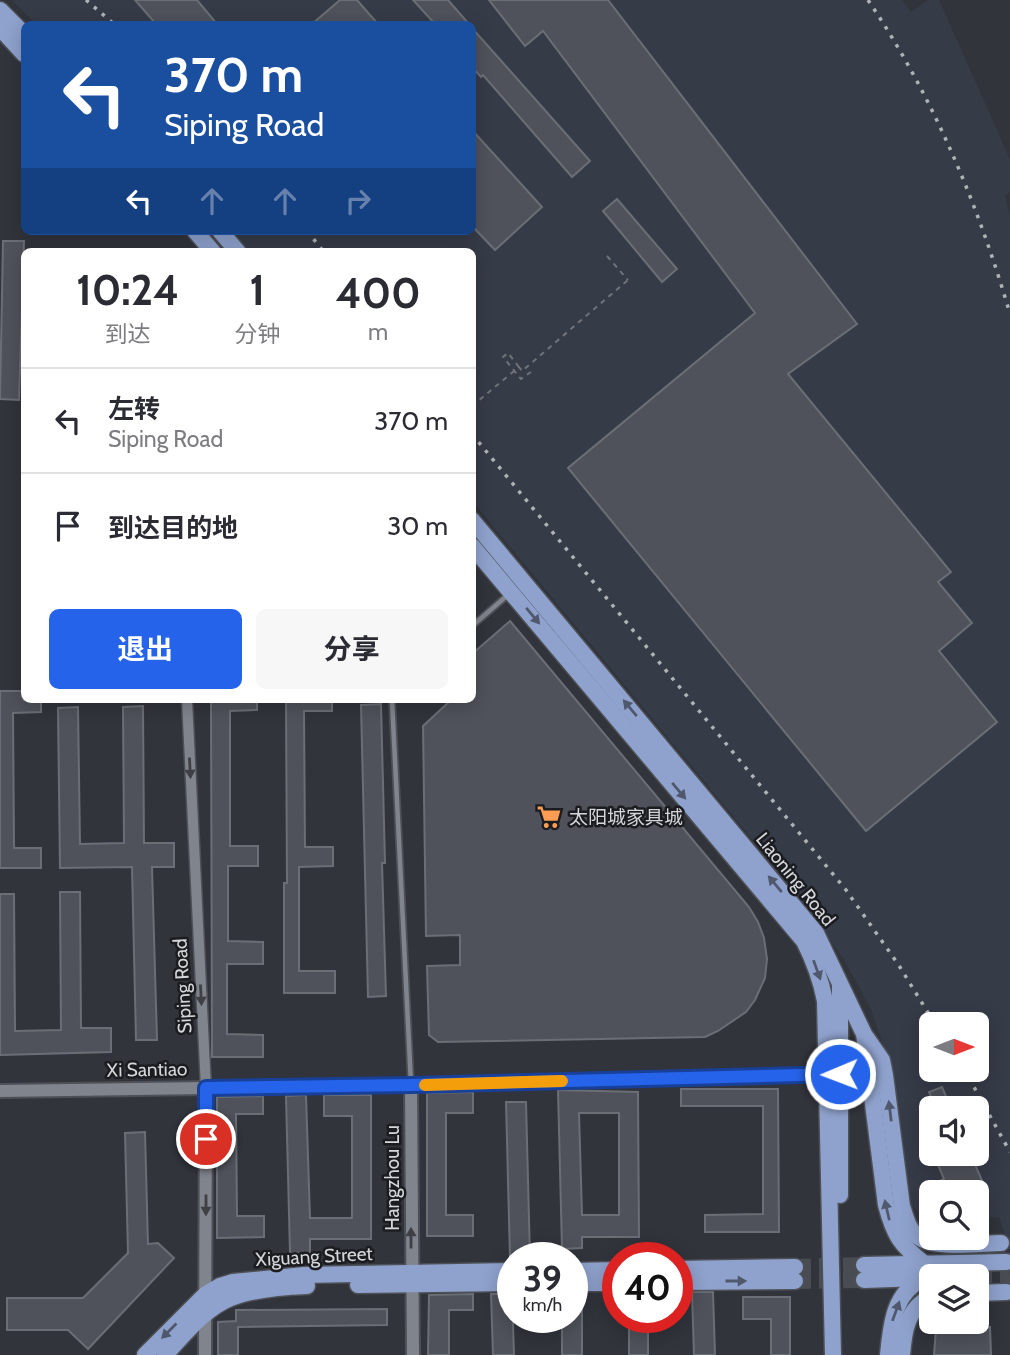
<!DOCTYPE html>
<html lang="zh">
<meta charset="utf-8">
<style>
body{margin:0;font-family:Cabin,"Noto Sans SC",sans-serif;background:#f7f7f7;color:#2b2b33;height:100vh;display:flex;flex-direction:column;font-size:26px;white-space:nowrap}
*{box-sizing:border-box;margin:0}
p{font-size:23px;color:#7c7c81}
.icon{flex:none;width:38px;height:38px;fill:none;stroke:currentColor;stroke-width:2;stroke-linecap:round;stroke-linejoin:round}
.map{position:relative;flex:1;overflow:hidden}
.sheet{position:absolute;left:21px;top:248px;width:455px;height:455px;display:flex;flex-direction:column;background:#fff;border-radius:10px;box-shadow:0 4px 18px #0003}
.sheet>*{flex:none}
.banner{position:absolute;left:21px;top:21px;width:455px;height:214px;border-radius:10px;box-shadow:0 4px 18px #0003;background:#1a4fa0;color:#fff;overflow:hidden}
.needle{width:46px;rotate:90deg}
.buttons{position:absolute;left:919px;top:1012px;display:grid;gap:14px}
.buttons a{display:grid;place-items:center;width:70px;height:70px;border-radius:10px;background:#fff;box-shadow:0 4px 18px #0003;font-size:35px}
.speed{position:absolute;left:497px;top:1242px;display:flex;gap:14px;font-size:35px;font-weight:700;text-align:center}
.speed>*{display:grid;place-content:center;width:91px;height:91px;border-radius:50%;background:#fff;box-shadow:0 4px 18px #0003;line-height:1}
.speed small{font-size:18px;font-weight:400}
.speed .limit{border:10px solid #d22;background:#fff;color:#111}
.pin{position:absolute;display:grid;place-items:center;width:60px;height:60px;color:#fff;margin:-30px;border:4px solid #fff;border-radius:50%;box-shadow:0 2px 7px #0007}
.me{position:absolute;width:77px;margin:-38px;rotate:269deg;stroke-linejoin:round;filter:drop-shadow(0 0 5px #0008)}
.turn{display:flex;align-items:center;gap:24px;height:147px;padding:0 28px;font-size:32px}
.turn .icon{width:91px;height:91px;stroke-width:2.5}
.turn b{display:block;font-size:49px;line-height:60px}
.lanes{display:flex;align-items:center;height:66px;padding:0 28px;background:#0003;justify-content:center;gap:35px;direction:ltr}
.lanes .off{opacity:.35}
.eta{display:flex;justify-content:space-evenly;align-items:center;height:119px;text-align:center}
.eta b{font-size:42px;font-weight:700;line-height:49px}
.primary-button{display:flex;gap:14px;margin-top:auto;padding:14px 28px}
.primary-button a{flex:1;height:80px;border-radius:10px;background:#2563eb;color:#fff;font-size:28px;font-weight:700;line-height:80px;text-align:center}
.primary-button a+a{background:#f7f7f7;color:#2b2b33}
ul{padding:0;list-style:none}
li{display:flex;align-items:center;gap:21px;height:105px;padding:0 28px;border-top:2px solid #e1e1e2}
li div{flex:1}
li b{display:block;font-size:26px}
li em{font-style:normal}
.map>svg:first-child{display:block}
.built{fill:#363b48;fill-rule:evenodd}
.building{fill:#4f525a;stroke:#6a6e75;stroke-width:2;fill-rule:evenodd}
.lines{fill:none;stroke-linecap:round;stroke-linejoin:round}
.primary-tunnel{stroke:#494c53;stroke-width:16;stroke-dasharray:16 8;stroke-linecap:butt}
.service-casing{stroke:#4d5056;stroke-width:8}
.minor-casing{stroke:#4d5056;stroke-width:13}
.tertiary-casing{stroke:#4d5056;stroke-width:16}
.primary-casing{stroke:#4d5056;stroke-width:19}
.path{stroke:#717379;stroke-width:2;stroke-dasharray:5 5;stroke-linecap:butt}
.service{stroke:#80848c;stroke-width:4.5}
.minor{stroke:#80848c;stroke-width:10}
.tertiary{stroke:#80848c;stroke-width:12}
.primary{stroke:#8fa2cd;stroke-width:16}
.rail{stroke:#afb2b6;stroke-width:3.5;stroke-dasharray:3.5 7;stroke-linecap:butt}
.path-bridge{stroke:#717379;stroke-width:2;stroke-dasharray:5 5;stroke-linecap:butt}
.oneway{fill:#4f586d}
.oneway2{fill:#3e4045}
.route-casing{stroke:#184099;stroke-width:18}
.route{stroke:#2563eb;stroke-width:12}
.slow{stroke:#f59e0b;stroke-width:12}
.labels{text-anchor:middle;stroke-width:5;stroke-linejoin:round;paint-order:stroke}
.poi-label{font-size:19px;fill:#d4d6da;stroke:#1a1c1f;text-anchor:start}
.street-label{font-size:19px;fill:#d4d6da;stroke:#1a1c1f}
</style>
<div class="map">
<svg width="1010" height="1355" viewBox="0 0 1010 1355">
<rect width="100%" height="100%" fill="#31343b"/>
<path class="built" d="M12,0H902L911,12L928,0H939L1010,159V192L1005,196L1010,216V1252L999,1217L977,1219L976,1192H931V1222L909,1203L903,1141L890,1064L870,1007L843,958L790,885L473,502L472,252H249L230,231H472V24H36ZM931,1024H976V1069H931ZM931,1108H976V1153H931Z"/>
<g class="building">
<path d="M135,0H197L217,24H156Z"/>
<path d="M340,0H357L378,24H312Z"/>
<path d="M413,0H448L469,24H435Z"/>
<path d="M489,0H608L857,324L788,374L951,572L938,582L972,623L939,651L997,722L866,831L568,468L755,313L543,31L525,46Z"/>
<path d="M472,28L590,161L572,177L483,75L481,77L472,67Z"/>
<path d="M472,130L542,207L495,250L472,226Z"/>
<path d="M617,199L677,269L662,282L603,211Z"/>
<path d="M3,241H24L19,400L0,399Z"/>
<path d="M510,621L749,907L758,922L764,938L767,959L765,978L755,1000L746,1012L718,1031L705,1037L438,1042L429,1035L427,966L460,965V935L426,936L423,726L451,700H472V654Z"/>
<path d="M0,691H24V700H41V712L13,713L14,848H41V868H0Z"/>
<path d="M211,700H257V710L230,711V846H258V866H228V941L263,942V964H227V1034L263,1035V1057H212Z"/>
<path d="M286,700H332V711H304L305,847H333V866L299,867V971H335V993H284V883H287Z"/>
<path d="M381,704L385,863H382L386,996L368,997L361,705Z"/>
<path d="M143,706L144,843H174V867H152L157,1040H136L132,867L60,868L58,708L78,707L80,844L124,843L123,707Z"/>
<path d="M60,892H80L81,1028H111V1052L0,1055V894H14L15,1031L61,1030Z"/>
<path d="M942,1087L951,1108H936L929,1092Z"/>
<path d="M681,1089H778L779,1232H705V1215L763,1214V1106H681Z"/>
<path d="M558,1090L638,1092L639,1237H582V1248L562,1249ZM579,1113H619V1215H582Z"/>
<path d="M473,1092V1113H446V1215H473V1236H427V1093Z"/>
<path d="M306,1095L310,1218H352V1116H324V1095H371V1239H310V1253H290L286,1096Z"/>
<path d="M263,1096V1114H236L237,1216H264V1237L217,1238V1097Z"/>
<path d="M506,1102H526L530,1258H510Z"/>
<path d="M145,1132L148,1244L158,1243L174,1258L88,1349L68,1330H7V1298H83L128,1253L125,1133Z"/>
<path d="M933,1153H970L984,1185L969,1192H941L937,1182L944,1179Z"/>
<path d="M692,1292H713L715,1355H694Z"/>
<path d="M473,1294V1310H449V1355H428L429,1295Z"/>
<path d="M491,1294H512L514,1355H493Z"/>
<path d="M743,1297H790V1355H771V1319H743Z"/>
<path d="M572,1301H582V1355H562V1318H572Z"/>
<path d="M387,1309V1325L238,1327V1355H218V1322L236,1321V1310Z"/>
<rect x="629" y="1318" width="19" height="37"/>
<path d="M990,1327L991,1355H934L936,1328Z"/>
</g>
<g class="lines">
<g class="primary-tunnel">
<path d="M795,1267L864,1265"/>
<path d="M976,1277L1010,1276"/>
<path d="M795,1281L864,1280"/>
</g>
<g class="service-casing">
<g id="service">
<path d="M472,626L509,594"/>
<path d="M392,700L411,1084"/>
</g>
</g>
<g class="minor-casing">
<path id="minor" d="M187,700L206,1088"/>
</g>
<g class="tertiary-casing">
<g id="tertiary">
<path d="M411,1085L413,1355"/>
<path d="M0,1091L411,1085L836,1074"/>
<path d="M205,1355L206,1088"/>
</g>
</g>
<g class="primary-casing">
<g id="primary">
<path d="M0,10L24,34"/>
<path d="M0,28L24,54"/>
<path d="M195,231L213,252"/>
<path d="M220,231L238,252"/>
<path d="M472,520L816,933L864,1034L886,1205C894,1235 900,1245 925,1264"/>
<path d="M472,546L804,941C814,961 821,980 825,1001L833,1355"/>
<path d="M840,986V1195"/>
<path d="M866,1037L882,1060L885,1075L902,1206C906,1217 908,1229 917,1236C934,1250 980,1243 1001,1243"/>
<path d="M864,1265L1006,1262"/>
<path d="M677,1269L795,1267"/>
<path d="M572,1271L618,1270"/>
<path d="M864,1280L921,1278"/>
<path d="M677,1282L795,1281"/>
<path d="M572,1283H618"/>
<path d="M358,1285L513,1283"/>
<path d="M976,1293L1006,1292"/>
<path d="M145,1355L206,1294L220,1286L233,1282L304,1275L513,1271"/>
<path d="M165,1355C184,1335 205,1308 231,1298C254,1289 283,1287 307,1286"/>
<path d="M888,1355C891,1325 893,1293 924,1278"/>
<path d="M902,1355C904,1331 907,1308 931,1297"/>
</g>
</g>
<g class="path">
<path d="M607,256L628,280"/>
<path d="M519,367L508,353L503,357L521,379L531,372"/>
</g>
<use href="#service" class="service"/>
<use href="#minor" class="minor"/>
<use href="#tertiary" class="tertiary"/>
<use href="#primary" class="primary"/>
<g class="rail">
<path d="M86,0L114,24"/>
<path d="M868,0C933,96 978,204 1010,314"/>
<path d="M307,231L324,252"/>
<path d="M472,434L846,890L898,964L935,1024"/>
<path d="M964,1069L1010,1152"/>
</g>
<path class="path-bridge" d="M472,406L519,367L522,371L628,280"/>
</g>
<defs><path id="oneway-solid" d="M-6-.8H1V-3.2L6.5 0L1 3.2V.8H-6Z" transform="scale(1.75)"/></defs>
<g class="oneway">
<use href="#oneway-solid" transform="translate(533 616) rotate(50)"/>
<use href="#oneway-solid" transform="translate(630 708) rotate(-130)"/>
<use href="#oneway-solid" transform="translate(679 791) rotate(50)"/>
<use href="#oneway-solid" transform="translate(775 884) rotate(-130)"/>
<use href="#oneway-solid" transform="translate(817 970) rotate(70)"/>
<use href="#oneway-solid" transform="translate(890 1111) rotate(-97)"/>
<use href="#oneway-solid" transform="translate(887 1210) rotate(-103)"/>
<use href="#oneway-solid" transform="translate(736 1281)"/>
<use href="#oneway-solid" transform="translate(896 1311) rotate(-70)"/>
<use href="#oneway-solid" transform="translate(169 1331) rotate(135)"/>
</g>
<g class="oneway2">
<use href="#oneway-solid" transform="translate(190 768) rotate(87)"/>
<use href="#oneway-solid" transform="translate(201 995) rotate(87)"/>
<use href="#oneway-solid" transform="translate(206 1205) rotate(90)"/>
<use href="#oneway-solid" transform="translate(411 1238) rotate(-90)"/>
</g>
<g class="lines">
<g class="route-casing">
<path id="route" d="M206,1139V1088L411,1085L840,1074"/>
</g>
<use href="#route" class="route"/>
<path class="slow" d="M425,1085L562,1081"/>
</g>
<defs>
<g id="supermarket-bare" transform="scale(1.89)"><path d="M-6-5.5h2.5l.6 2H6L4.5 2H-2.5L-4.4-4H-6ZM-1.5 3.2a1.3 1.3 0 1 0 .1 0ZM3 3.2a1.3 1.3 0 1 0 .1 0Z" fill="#fc9d53" stroke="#1a1c1f" stroke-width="2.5" paint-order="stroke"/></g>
</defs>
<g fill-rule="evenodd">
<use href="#supermarket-bare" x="549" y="817"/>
</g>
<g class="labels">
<g class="poi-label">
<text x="569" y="824">太阳城家具城</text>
</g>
<g class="street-label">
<text transform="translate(796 879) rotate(51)" y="7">Liaoning Road</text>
<text transform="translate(182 986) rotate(-93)" y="7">Siping Road</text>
<text transform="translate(147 1069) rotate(-1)" y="7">Xi Santiao</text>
<text transform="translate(392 1178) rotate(-90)" y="7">Hangzhou Lu</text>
<text transform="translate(314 1256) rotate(-3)" y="7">Xiguang Street</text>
</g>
</g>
</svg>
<div class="buttons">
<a><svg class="needle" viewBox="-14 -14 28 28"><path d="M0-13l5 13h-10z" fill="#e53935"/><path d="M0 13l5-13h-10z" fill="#7c7c81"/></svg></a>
<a><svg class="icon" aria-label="sound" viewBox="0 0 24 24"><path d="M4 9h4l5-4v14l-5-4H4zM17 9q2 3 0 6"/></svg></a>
<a><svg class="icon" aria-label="search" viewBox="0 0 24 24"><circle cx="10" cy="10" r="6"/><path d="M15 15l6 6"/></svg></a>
<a><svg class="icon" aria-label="layers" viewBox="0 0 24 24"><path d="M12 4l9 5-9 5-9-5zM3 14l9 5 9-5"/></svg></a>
</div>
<div class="speed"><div>39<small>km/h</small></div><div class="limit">40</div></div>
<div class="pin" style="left:206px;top:1139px;background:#d93025"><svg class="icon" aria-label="arrive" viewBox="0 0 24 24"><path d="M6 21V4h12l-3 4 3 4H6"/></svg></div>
<svg class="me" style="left:840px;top:1074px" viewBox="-20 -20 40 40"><circle r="17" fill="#2563eb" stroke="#fff" stroke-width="3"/><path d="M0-11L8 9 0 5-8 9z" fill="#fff"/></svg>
<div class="banner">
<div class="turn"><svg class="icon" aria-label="left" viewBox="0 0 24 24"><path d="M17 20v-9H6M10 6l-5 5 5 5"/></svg><div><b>370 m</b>Siping Road</div></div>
<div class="lanes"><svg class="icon" aria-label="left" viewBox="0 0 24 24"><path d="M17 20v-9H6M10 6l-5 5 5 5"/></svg><svg class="icon off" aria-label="ahead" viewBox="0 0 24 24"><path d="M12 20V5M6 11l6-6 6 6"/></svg><svg class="icon off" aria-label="ahead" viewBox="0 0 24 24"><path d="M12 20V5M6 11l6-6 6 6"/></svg><svg class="icon off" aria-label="right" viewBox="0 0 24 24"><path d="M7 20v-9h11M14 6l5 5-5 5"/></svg></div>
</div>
<section class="sheet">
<div class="eta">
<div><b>10:24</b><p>到达</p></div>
<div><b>1</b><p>分钟</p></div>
<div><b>400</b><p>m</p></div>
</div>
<ul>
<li><svg class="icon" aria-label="left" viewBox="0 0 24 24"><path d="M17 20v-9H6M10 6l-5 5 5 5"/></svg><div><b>左转</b><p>Siping Road</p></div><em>370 m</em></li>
<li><svg class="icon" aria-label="arrive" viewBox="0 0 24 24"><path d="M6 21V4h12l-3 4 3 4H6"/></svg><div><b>到达目的地</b></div><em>30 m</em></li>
</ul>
<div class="primary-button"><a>退出</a><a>分享</a></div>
</section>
</div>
